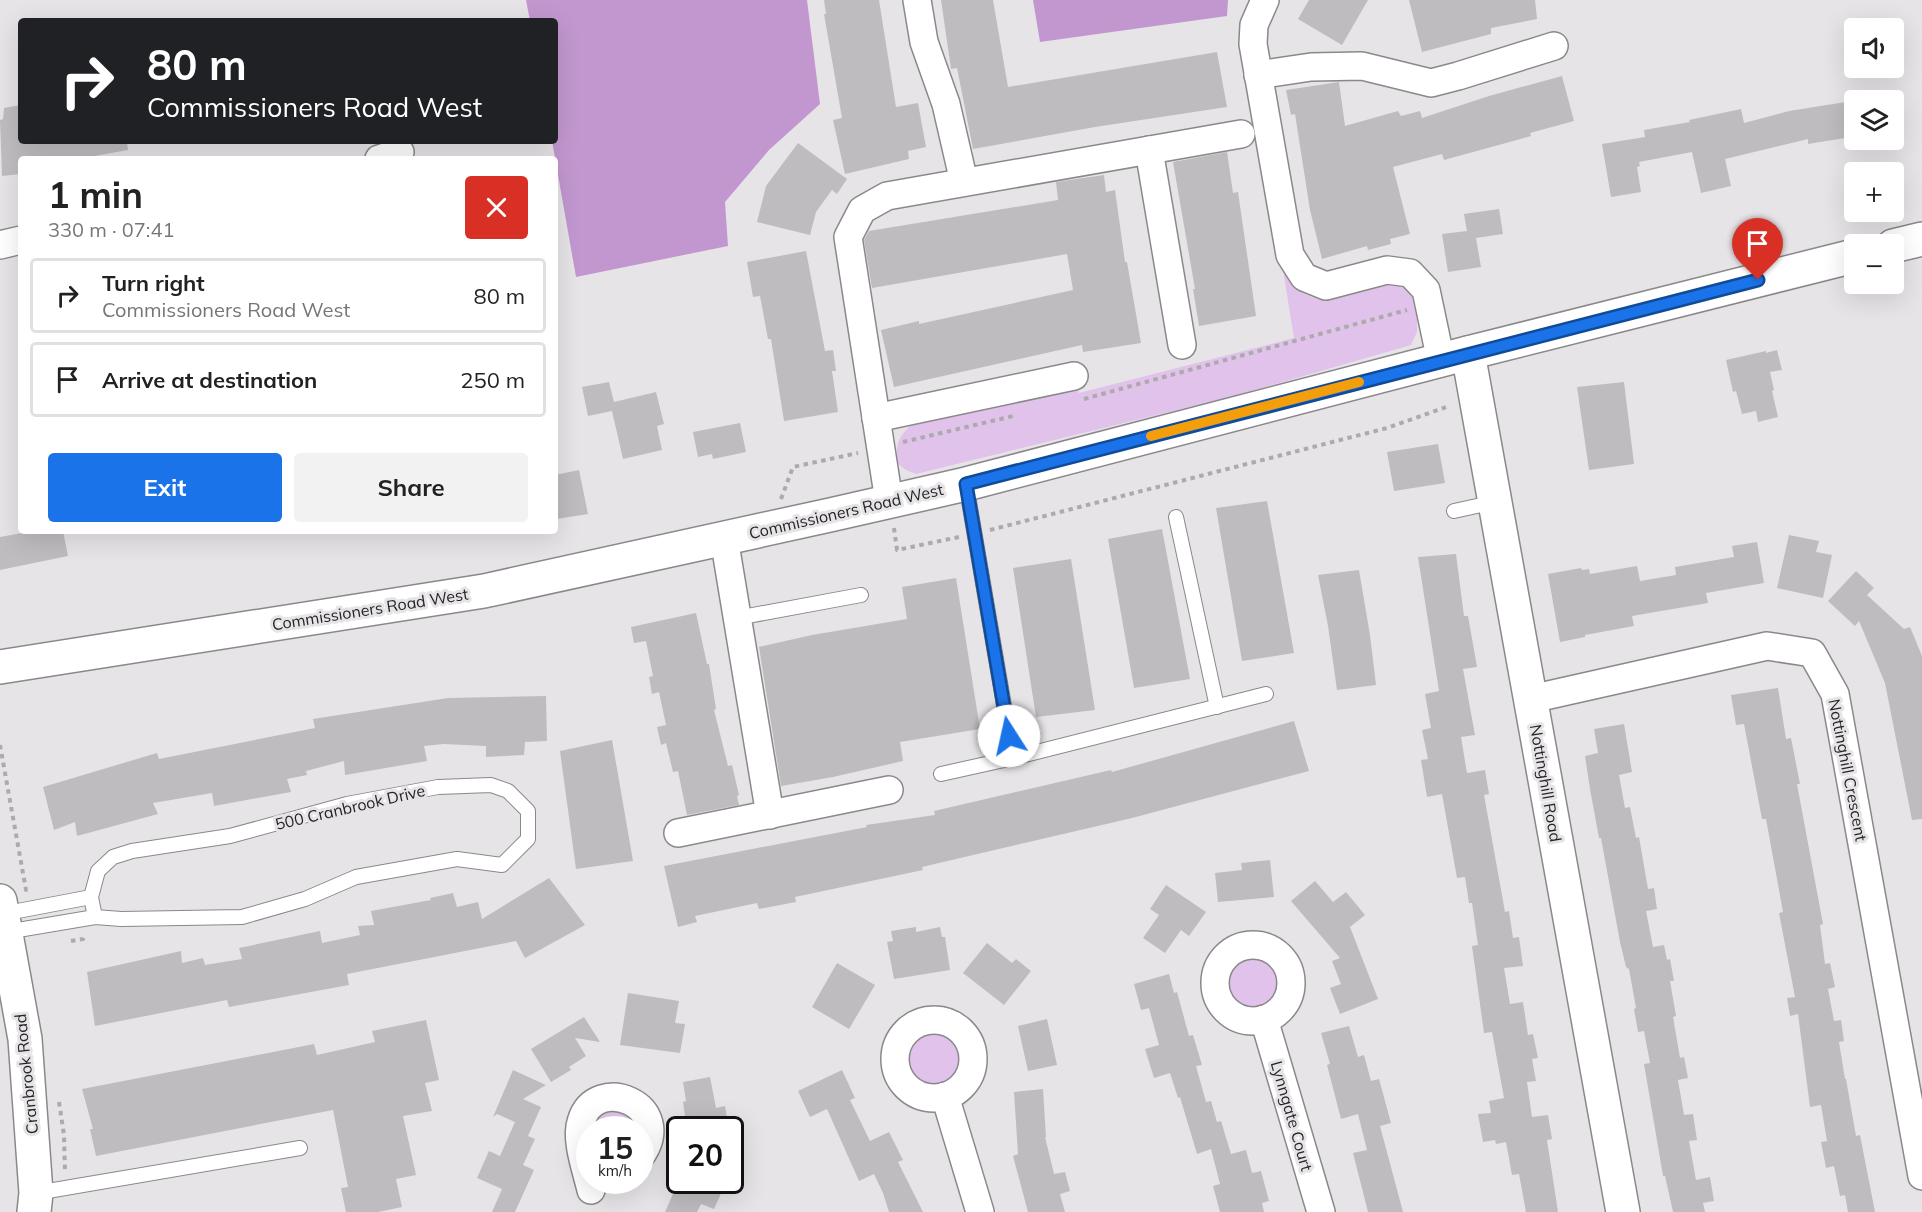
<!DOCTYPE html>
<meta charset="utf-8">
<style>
body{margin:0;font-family:Mulish,sans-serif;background:#f2f2f2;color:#222;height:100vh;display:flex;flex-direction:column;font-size:22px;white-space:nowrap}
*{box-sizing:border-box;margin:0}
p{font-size:20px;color:#767676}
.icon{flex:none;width:33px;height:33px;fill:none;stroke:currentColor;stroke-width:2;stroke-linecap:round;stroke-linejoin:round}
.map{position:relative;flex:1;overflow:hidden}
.details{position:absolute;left:18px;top:156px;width:540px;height:378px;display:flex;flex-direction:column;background:#fff;border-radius:6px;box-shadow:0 6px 24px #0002}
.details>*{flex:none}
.top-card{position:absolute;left:18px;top:18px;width:540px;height:126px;border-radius:6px;box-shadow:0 6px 24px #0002;background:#202124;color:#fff;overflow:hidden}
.tools{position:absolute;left:1844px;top:18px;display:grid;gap:12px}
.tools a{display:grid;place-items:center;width:60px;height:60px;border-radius:6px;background:#fff;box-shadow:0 6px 24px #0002;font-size:30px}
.speed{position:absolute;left:576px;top:1116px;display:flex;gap:12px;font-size:30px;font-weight:700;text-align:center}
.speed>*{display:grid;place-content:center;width:78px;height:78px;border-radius:50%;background:#fff;box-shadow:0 6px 24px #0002;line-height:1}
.speed small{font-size:15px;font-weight:400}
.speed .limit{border:3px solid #111;border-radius:9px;background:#fff;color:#111}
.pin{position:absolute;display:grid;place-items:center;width:51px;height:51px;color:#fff;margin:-62px -26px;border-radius:50% 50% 50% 0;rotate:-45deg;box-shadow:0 0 6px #0007}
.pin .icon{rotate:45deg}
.me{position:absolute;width:66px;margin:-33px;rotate:350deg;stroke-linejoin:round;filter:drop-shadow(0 0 4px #0008)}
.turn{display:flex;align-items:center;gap:21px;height:126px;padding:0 30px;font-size:27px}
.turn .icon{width:78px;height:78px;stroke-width:2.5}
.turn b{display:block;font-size:42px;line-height:51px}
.round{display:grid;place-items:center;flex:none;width:63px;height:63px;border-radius:6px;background:#f2f2f2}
.overview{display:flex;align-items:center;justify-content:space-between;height:102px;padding:0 30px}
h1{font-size:36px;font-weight:700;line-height:45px}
.action{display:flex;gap:12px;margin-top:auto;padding:12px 30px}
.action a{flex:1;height:69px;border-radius:6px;background:#1a73e8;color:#fff;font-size:24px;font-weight:700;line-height:69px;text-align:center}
.action a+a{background:#f2f2f2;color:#222}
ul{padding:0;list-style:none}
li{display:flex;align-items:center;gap:18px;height:75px;margin:0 12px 9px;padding:0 18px;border:3px solid #e0e0e0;border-radius:6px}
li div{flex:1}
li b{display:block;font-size:22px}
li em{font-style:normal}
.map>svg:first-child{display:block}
.green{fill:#e0c2ea}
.forest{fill:#c297d0}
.building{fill:#bfbcc0}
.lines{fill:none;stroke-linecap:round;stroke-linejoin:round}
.lane-casing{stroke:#8b888c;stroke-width:16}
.street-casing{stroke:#8b888c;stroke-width:30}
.secondary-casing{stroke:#8b888c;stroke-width:36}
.path{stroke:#acaaad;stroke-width:4;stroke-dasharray:4.5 4.5;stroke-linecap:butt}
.lane{stroke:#fff;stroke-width:14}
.street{stroke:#fff;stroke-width:27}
.secondary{stroke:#fff;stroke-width:33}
.route-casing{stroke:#114b97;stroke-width:15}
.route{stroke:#1a73e8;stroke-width:10}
.slow{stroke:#f59e0b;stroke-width:10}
.labels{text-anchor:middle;stroke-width:6;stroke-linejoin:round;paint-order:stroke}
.street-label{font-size:16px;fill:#252425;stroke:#e7e4e8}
</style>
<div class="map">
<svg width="1922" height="1212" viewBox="0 0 1922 1212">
<rect width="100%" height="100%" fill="#e7e4e8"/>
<g class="green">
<path d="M1282,264L1304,294L1319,300L1402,282L1410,288L1417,319V332L1411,345L1234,396L916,474L906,470L897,463C896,446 897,438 910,426L1076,386L1079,393L1294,338Z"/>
<circle cx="1254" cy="982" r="26"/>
<circle cx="934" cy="1058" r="26"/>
<path d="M601,1109L625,1110L639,1129L590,1130Z"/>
</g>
<g class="forest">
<path d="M526,0H807L820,104L769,150L725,202L728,246L576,277L552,141H555V21H530Z"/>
<path d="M1033,0H1228L1227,16L1040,42Z"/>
</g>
<g class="building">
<path d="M824,0H879L896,107L918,103L926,147L908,151L909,159L845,174L833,120L842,118L824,14H826Z"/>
<path d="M941,0H993L1008,87L1217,52L1227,107L1095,127L973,149L957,68L951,69Z"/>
<path d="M1309,0H1368L1342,45L1298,19Z"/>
<path d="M1409,0H1535L1537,19L1491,28V34L1422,52Z"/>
<path d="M1562,76L1574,121L1530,133L1531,136L1444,160L1442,154L1393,167L1410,234L1390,239L1391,244L1368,250L1367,246L1322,259L1310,210L1295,114L1291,115L1286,90L1339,82L1345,126L1398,111L1401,116L1420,111L1422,118L1489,96Z"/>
<path d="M1852,101L1854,129L1844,130L1845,138L1808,144V139L1725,159L1731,186L1701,193L1692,152L1639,162L1640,166L1637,167L1641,192L1611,197L1602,144L1645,137L1644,130L1690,122L1689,120L1741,109L1744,123L1789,111Z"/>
<path d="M21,105V141H127L128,150L78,159H21V174L2,176L0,120L3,119L4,108Z"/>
<path d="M798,143L847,179L837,194L832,190L816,212L810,235L757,222L766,186Z"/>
<path d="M1227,152L1233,193L1238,192L1256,316L1199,326L1193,289H1195L1173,162Z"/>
<path d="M1104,175L1106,192L1115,190L1125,262H1127L1141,343L1083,352L1082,345L894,387L881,330L919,321V324L1073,290L1067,254L872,288L864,240L869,231L1058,200L1056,182Z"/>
<path d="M1499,209L1503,234L1476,238L1481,267L1448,272L1442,234L1467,231L1464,214Z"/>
<path d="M806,251L825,351L833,350L836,371H832L838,412L784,421L771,339H768L760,296L753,297L747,262Z"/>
<path d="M1777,350L1782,370L1770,372L1774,390L1772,391L1778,417L1758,422L1756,411L1742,414L1736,391L1733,392L1726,360L1766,351V353Z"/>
<path d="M609,382L614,402L656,392L664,424L657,426L662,450L623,459L612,411L588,416L582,387Z"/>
<path d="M1624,382L1634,464L1589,470L1577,387Z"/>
<path d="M740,423L746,452L713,459L712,454L698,457L693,432Z"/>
<path d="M1438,444L1445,483L1394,491L1387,452Z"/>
<path d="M579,470L588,514L557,519L555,475Z"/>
<path d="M1267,501L1294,653L1242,661L1216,508Z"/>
<path d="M1162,529L1190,679L1134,688L1108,539Z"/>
<path d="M33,531H63L68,556L0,570V537Z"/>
<path d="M1789,535L1819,541L1816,552L1832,555L1823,598L1777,588Z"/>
<path d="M1757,542L1764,583L1706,593L1708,603L1632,616L1634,626L1585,635V637L1560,642L1548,574L1581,568L1582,570L1589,569L1590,574L1637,566L1640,581L1676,575L1675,567L1734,557L1732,546Z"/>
<path d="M1456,554L1464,616H1468L1477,667L1463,669L1475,735L1461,737L1467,773L1485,770L1489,794L1484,795L1505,912L1509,911L1513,938L1519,937L1523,966L1504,968L1510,1004L1523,1002L1528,1035L1533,1034L1538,1058L1532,1059L1536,1081L1527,1082L1532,1117L1548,1115L1552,1139L1547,1140L1558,1212H1526L1519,1174L1512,1175L1506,1142L1496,1144L1495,1140L1483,1142L1478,1114L1491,1113L1489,1101L1504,1098L1492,1032L1484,1033L1472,946L1478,945L1472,903H1469L1465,877L1457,878L1442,794L1427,797L1421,760L1428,759L1422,730L1431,728L1425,694L1439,691L1418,557Z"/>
<path d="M1071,559L1095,710L1036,717L1013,568Z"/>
<path d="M1359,570L1370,635L1376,685L1337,690L1328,626L1318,575Z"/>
<path d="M1856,571L1874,588L1867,595L1904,629L1910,627L1922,656V819L1912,820L1885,683L1859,621L1855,626L1828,601Z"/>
<path d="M956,578L980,729L900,742L903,761L833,777L781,786L759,647L812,635L907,619L902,587Z"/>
<path d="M696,613L707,664H709L716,709L714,710L728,766L732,765L739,795L737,796L739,805L687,815L678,771L673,772L666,743L661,745L657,727L666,725L659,692L652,694L649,677L653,676L646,641L634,643L631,627Z"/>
<path d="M1778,688L1786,739L1791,738L1800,784H1797L1823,924L1820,925L1825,964L1830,963L1835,987L1828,989L1834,1021L1841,1020L1844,1041L1839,1042L1845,1079H1846L1856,1136L1860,1135L1875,1212H1848L1845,1195L1840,1196L1834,1166L1826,1168L1821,1142L1827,1141L1821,1105L1810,1107L1798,1014L1790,1016L1787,998L1795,997L1779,913L1783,912L1766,819H1762L1744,724L1736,725L1731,695Z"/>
<path d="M546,696L547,741L525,742L524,755L486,757V746L444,744L424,746L427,761L345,775L344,761L306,771L307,775L287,779L291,792L214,806L212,793L153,803L158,814L77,836L75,822L54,830L43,787L157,753L159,759L315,728L313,719L448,698Z"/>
<path d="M1294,721L1309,771L1132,818L922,867L923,870L795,897L796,902L759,909L757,903L695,916L697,922L678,927L664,866L867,827L866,825L935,815L934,811L1111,770L1112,772Z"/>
<path d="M1624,724L1632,772L1619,775L1625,808L1630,807L1636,838L1639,837L1648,889L1654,888L1657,909L1646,911L1653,947L1664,945L1667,960L1670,959L1674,981H1670L1676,1016L1673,1017L1680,1058L1684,1057L1688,1078L1678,1080L1684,1115L1693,1114L1697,1140L1689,1141L1696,1180L1710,1177L1714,1201L1703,1203L1705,1212H1673L1665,1176H1663L1644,1064L1650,1063L1644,1031L1638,1032L1634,1009L1636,1008L1629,969L1626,967L1620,942L1601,838H1599L1590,789L1585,756L1598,753L1594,729Z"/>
<path d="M612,740L633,861L576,869L560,751Z"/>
<path d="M1270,860L1274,897L1218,902L1215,873L1242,870L1241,863Z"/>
<path d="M549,878L585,925L525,958L516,941L347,974L349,985L229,1007L227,1000L95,1026L87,972L181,951L182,963L203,958L205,965L242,959L239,948L320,931L322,943L360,935L358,926L374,925L371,911L431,900L430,898L453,893L457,907L478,902L482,919Z"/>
<path d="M1315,881L1333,902L1346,892L1365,915L1350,927L1378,999L1340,1014L1330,988L1341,984L1332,961L1340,958L1291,901Z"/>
<path d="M1166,885L1206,912L1189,936L1181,930L1165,953L1143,938L1159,915L1150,909Z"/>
<path d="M916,927V932L940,927L942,937H945L950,970L894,979L887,942L893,941L891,931Z"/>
<path d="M987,943L1012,963L1016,959L1031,971L1004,1005L963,973Z"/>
<path d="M837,963L875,985L849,1029L812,1007Z"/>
<path d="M1169,974L1174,993L1177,992L1189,1036L1193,1035L1202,1065L1196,1066L1206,1102L1211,1101L1217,1122L1221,1121L1231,1154L1246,1150L1252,1173L1261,1171L1269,1201L1262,1203L1264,1212H1220L1213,1186L1220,1184L1211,1149L1197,1154L1180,1097L1178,1098L1170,1073L1154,1078L1145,1049L1159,1045L1149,1008L1141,1010L1134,984Z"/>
<path d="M628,993L679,1001L675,1023L685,1024L680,1053L620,1045Z"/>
<path d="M584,1017L600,1042L575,1038L586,1056L569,1067L571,1070L551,1082L531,1049Z"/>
<path d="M1047,1019L1057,1065L1028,1071L1018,1026Z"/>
<path d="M426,1020L439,1080L425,1083L432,1111L403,1116L416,1175L396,1179L402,1207L378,1212H346L341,1188L348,1187L333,1110L96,1156L90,1129H93L82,1089L314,1044L317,1055L375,1042L372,1031Z"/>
<path d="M1349,1026L1358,1057L1364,1055L1371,1081L1379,1079L1391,1123L1380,1126L1403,1212H1368L1353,1153L1367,1150L1358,1114L1341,1119L1327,1065L1330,1064L1321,1033Z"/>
<path d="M513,1070L546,1085L523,1099L541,1107L528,1136L535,1139L523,1165L534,1170L515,1212H492L502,1189L477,1178L489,1151L500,1156L515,1122L497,1114L493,1117Z"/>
<path d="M842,1070L855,1098L850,1100L870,1141L889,1132L903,1160L898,1162L923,1212H889L883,1193L874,1174L859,1181L827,1109L810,1117L798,1091Z"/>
<path d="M710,1077L716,1108L725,1106L729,1130H687L683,1102L686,1101L683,1082Z"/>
<path d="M1043,1089L1046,1137H1045L1054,1174L1065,1172L1070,1191L1060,1194L1065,1212H1028L1013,1156L1018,1154L1014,1092Z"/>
<path d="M679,1180H727L714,1209L701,1204L697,1212H665Z"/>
</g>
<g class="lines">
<g class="lane-casing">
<g id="lane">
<path d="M966,484L1013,758"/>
<path d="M1454,511L1495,502"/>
<path d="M1176,517L1217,707"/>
<path d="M737,618L861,595"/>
<path d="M941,774L1013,758L1266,694"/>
<path d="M2,914L91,897"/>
<path d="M6,932L95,917L121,919L242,917L305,899L356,877L457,859L502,865L528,839V811L508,791L491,785L438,787L347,804L230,836L132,851L113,857L98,871L91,897L95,917"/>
<path d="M36,1193L300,1148"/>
</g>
</g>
<g class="street-casing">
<g id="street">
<path d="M917,0L924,42L946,104L964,182"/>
<path d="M1265,0L1254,25L1253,44L1290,255L1304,277L1326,286L1387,270L1410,273L1426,290L1441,361"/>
<path d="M1258,75L1311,67L1362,66L1431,83L1458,76L1554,46"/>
<path d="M1149,150L1182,345"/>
<path d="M379,159L400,152"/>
<path d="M0,245L21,240"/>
<path d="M876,418L1074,376"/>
<path d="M889,501L848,237L862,210L887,196L1241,134"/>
<path d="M724,538L770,815"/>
<path d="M1531,699L1767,646L1812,653L1835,694L1922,1176"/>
<path d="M678,833L889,790"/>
<circle cx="1253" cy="983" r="38"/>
<path d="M1264,1019L1321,1212"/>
<circle cx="934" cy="1059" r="39"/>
<path d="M945,1096L980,1212"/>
<path d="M591,1190C587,1172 575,1140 581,1122C595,1072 678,1105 640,1157"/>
</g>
</g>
<g class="secondary-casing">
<g id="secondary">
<path d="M1893,246L1922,239"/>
<path d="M1468,353L1623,1212"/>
<path d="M0,667L484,591L830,515L966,484L1468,353L1854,256"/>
<path d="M0,901L25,1039L36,1193L34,1212"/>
</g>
</g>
<g class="path">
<path d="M1084,399L1407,310"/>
<path d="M903,442L1013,416"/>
<path d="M781,499L793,467L858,453"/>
<path d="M894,528L897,550L959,537"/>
<path d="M990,530L1387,428L1449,406"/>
<path d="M0,745L26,890L28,889"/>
<path d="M71,941L83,939L84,935"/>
<path d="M59,1102L64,1135L65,1172"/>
</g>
<use href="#lane" class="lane"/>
<use href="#street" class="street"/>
<use href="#secondary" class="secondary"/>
</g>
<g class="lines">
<g class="route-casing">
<path id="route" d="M1009,736L966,484L1758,280"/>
</g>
<use href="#route" class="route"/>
<path class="slow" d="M1151,436L1359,382"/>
</g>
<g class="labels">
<g class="street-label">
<text transform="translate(846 511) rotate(-13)" y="6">Commissioners Road West</text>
<text transform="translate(370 609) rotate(-9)" y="6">Commissioners Road West</text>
<text transform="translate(1848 770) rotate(79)" y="6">Nottinghill Crescent</text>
<text transform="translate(1546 783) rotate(80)" y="6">Nottinghill Road</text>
<text transform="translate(350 807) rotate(-13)" y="6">500 Cranbrook Drive</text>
<text transform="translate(26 1074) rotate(-96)" y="6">Cranbrook Road</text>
<text transform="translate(1292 1116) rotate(74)" y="6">Lynngate Court</text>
</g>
</g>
</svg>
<div class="tools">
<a><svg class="icon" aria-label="sound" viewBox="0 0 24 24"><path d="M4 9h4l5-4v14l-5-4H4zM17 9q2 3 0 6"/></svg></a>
<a><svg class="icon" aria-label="layers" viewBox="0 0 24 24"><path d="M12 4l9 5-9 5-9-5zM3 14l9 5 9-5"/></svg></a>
<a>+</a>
<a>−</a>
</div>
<div class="speed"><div>15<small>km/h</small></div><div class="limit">20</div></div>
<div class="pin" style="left:1758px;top:280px;background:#d93025"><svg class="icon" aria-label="arrive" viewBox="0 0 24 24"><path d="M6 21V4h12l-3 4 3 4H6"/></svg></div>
<svg class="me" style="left:1009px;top:736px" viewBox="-20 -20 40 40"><circle r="19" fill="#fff"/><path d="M0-13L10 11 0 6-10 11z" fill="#1a73e8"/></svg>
<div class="top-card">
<div class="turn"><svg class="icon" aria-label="right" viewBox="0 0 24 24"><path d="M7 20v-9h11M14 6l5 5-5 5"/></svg><div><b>80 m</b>Commissioners Road West</div></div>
</div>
<section class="details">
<div class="overview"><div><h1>1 min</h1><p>330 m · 07:41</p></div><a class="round" style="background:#d93025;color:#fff"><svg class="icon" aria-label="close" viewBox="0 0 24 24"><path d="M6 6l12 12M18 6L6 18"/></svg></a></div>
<ul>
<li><svg class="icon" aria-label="right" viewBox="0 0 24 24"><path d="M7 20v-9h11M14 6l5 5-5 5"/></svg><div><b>Turn right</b><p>Commissioners Road West</p></div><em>80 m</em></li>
<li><svg class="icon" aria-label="arrive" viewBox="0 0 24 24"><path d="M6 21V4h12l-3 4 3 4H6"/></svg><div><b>Arrive at destination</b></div><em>250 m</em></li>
</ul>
<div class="action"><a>Exit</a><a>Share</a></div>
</section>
</div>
